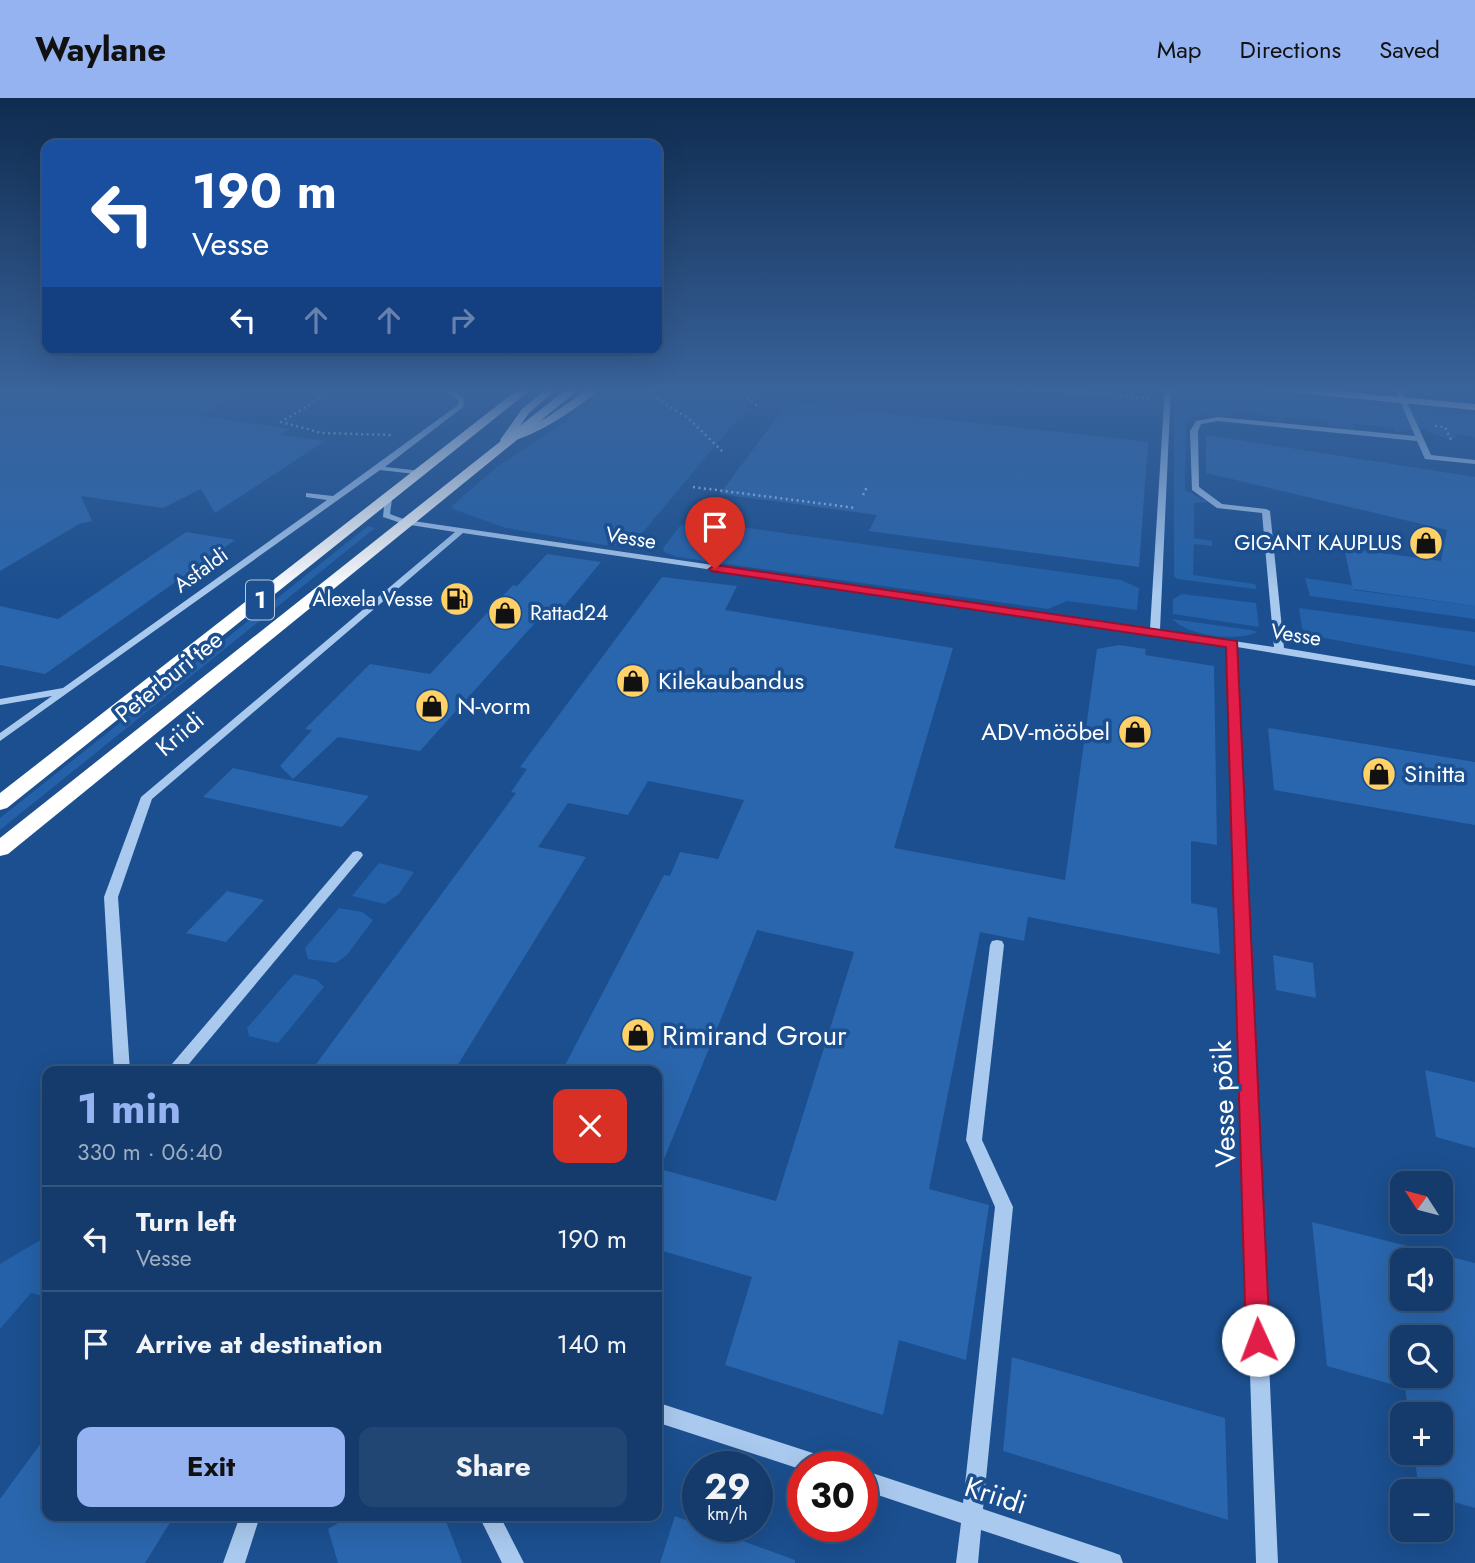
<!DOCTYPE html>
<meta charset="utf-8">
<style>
body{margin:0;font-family:Jost,sans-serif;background:#214673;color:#f1f3f6;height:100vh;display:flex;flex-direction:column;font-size:26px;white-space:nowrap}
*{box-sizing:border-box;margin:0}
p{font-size:23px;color:#9dadc1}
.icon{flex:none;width:38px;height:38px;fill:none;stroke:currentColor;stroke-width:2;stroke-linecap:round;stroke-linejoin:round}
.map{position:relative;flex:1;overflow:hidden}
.side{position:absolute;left:42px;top:968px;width:620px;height:455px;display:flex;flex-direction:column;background:#143b6b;border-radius:14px;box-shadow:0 7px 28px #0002,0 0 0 2px #33557e}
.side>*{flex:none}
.guide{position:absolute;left:42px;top:42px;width:620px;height:214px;border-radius:14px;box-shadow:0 7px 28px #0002,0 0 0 2px #33557e;background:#1a4fa0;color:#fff;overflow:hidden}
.needle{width:46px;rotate:306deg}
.tools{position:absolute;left:1390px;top:1073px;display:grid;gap:14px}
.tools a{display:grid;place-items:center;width:63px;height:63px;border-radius:14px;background:#143b6b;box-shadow:0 7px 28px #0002,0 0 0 2px #33557e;font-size:35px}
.speed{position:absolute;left:682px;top:1353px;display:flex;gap:14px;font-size:35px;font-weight:700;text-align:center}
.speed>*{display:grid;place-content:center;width:91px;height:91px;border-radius:50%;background:#143b6b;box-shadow:0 7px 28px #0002,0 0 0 2px #33557e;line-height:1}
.speed small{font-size:18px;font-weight:400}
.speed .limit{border:10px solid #d22;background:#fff;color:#111}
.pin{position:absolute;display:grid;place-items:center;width:60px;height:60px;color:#fff;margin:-72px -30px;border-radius:50% 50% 50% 0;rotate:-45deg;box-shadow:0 0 7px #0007}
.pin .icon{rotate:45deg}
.me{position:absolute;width:77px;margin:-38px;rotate:358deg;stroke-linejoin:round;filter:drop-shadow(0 0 5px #0008)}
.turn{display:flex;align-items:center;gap:24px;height:147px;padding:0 35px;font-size:32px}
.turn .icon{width:91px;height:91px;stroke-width:2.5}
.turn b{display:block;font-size:49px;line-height:60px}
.lanes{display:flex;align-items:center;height:66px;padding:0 35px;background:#0003;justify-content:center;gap:35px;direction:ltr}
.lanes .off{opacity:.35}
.round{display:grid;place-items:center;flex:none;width:74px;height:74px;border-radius:14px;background:#214673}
.head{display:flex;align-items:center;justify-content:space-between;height:119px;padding:0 35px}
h1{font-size:42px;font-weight:700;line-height:52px;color:#95b2f1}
.cta{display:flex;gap:14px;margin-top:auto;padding:14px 35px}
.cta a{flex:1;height:80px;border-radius:14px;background:#95b2f1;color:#111;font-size:28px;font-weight:700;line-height:80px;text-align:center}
.cta a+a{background:#214673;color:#f1f3f6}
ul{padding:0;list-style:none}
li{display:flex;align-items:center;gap:21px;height:105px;padding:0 35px;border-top:2px solid #33557e}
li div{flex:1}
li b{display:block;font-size:26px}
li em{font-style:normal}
header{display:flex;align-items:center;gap:42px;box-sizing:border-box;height:98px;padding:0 35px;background:#95b2f1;color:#111}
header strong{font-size:33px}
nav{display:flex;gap:38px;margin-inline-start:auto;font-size:24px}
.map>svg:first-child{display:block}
.green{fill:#2461a8}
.building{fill:#2a66ad;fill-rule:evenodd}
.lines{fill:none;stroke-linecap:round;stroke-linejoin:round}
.path{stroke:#a9c9ee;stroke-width:2.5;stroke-dasharray:2 3.5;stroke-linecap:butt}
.minor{fill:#a9c9ee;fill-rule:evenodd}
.major{fill:#f0f6ff;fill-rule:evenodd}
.highway{fill:#fff;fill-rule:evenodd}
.route{fill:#e11d48;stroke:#92132f;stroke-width:2}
.labels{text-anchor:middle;stroke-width:7;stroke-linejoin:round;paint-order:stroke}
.far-street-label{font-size:21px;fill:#fff;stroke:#1b4f8f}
.far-poi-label{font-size:21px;fill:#fff;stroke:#1b4f8f;text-anchor:end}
.shield{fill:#1b4f8f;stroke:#bbcadd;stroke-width:2}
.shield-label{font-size:23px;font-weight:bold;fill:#fff}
.street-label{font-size:24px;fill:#fff;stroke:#1b4f8f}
.poi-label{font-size:24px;fill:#fff;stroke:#1b4f8f;text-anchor:start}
.near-poi-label{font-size:28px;fill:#fff;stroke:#1b4f8f;text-anchor:start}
.near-street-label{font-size:28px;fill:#fff;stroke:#1b4f8f}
</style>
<header>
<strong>Waylane</strong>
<nav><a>Map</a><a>Directions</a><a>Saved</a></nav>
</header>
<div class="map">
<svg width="1475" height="1465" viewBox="0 0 1475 1465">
<rect width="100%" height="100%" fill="#1b4f8f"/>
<g class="green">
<path d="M616,289H764L639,439L623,447H604L506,430L453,411L452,408L498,368L566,323L596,298Z"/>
<path d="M928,289H1152L1155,297L1136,302Z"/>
<path d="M1199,290L1475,317V339L1455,336L1456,341C1444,340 1438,338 1429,334C1417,328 1406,335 1395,334L1393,330L1354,326V330L1330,328L1329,323L1283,319V323H1277L1276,318L1231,314V318L1196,317L1186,324L1185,392L1208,404L1194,405V440L1212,443V448L1194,446L1193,477L1254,486L1257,489L1255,491L1177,481L1174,478V306L1175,294Z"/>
<path d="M697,423L1121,482L1139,490L1137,512L1067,503L1048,511L677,459L664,454L663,450L680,428Z"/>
<path d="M368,428L375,430L0,732V720Z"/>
<path d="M1305,480L1352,487L1354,492L1475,508V521L1310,498Z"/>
<path d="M1182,496L1256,505L1259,529L1173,516V501Z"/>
<path d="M1299,510L1475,534V568L1308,537L1302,530Z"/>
<path d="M1172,521L1251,532L1257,534C1236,544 1189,538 1172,521Z"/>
<path d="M379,765L414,774L399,796L385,806L352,798Z"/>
<path d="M339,810L362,814L373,822L347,857L336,865L308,861L305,850Z"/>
<path d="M294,876L317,882L324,889L278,945L249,938L247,930Z"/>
<path d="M47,1138V1199L31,1195L0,1231V1166Z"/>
</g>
<g class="building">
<path d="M0,289H248L203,318L290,331L280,337L325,343L215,415L201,391L163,410L81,398L92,423L79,426L0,473Z"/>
<path d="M788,304L1148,344L1139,469L869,433L877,417L720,396Z"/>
<path d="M1206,337L1475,379V508L1353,491L1344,450L1441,463L1447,432L1206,375Z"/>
<path d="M186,434L235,442L45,576L0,567V508L58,521Z"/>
<path d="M547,456L601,464L556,518L543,516L420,653L338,639L293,681L280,668L312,632L305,631L370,566L430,576L513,487L517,488Z"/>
<path d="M662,479L737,488L725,512L953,550L894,750L1065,782L1097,551L1119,547L1146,551L1145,557L1214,568L1217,747L1191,743V805L1217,810L1220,856L1028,819L1024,843L980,834L929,1091L989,1107L966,1262L899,1242L883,1317L725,1267L752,1179L656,1151V973H562L664,777L670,778L680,754L718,761L744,702L648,683L628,717L568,705L538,749L586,759L454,973H311L516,695L511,694L527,671L520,669ZM757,832L854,854L776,1103L660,1071Z"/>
<path d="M1268,630L1475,664V727L1274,692Z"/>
<path d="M233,670L269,678L369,698L342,729L203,699Z"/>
<path d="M227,793L264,802L226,844L186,835Z"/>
<path d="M1273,857L1313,865L1316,900L1276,892Z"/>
<path d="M1425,972L1475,984V1050L1436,1039Z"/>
<path d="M1312,1124L1475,1165V1410L1440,1400V1393H1419L1414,1354H1440V1316H1409L1405,1290L1327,1268ZM1402,1162H1440V1200H1402ZM1402,1239H1440V1278H1402Z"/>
<path d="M1012,1259L1225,1320L1228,1422L1003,1353Z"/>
<path d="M47,1337V1418H174L145,1465H0V1401Z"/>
<path d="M350,1418H444L462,1465H338L328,1431Z"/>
<path d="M675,1418L795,1462V1465H660Z"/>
</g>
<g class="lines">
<g class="path">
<path d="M338,289L281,324L322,335L391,337"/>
<path d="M638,289L687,319L722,353"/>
<path d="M745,289L746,299L759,309"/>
<path d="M950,289L1074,293L1151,301"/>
<path d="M1435,328L1445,329L1452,344"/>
<path d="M693,389L856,410"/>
<path d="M863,397L868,387"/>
</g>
<g class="minor">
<path d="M441,289H448L464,301L463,309L385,369L421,373L425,375L424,377L380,372L0,643V635L52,598L0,607V601L63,590L327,402L306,399V395L333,398L458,307L459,303Z"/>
<path d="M1165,289H1171L1160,532L1274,549L1262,415L1217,410L1192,392L1190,333L1196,323L1218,319L1415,338L1394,289H1400L1431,357L1475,362V366L1425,361L1417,343L1218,323L1201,326L1198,333L1199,389L1222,406L1266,411L1270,413L1284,550L1475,582V588L1237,549L1278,1465H1256L1227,548L463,435L152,701L118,799L130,973H114L104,799L141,699L455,434L404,426L383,419L385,399L392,401L390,416L406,422L1150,531Z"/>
<path d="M357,753L361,754L363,757L361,760L183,973H166L353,754Z"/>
<path d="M997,842L1002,843L1004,847L982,1042L1013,1109L983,1411L1112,1454L1120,1457L1123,1465H1080L981,1432L978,1465H956L961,1425L863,1392V1372L963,1405L995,1109L966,1042L990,847L992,843Z"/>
<path d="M656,1304L822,1358L829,1361L832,1368H803V1372L656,1324Z"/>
<path d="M240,1418H260L245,1465H223Z"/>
<path d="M479,1418H500L524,1465H502Z"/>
</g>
<g class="major">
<path d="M549,289H559L529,315L516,334L546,320L591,289H602C583,307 526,346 501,344L500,342L522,311Z"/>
<path d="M1260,289H1291L1475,306V312L1265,292Z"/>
</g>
<g class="highway">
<path d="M521,289H534L7,710L0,712V695Z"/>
<path d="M569,289H582L8,756L0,758V740Z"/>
</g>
</g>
<linearGradient id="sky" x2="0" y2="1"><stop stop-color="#0f2b4f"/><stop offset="0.59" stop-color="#39639b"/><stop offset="1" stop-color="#39639b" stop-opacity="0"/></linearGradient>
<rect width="1475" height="494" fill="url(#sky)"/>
<path class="route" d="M715,467L1237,543L1270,1242L1267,1251L1258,1254L1250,1251L1246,1242L1226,549L711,473L709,471Z"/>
<defs>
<g id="shop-disc" transform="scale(1.75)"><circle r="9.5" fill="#ffd166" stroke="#1b4f8f"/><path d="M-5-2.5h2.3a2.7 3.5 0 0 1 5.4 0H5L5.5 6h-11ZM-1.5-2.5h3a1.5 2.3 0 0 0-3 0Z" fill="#111"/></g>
<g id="fuel-disc" transform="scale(1.75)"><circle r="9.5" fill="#ffd166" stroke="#1b4f8f"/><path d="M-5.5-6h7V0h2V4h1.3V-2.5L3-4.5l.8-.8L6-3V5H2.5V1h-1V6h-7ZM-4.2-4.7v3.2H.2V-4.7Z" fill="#111"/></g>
</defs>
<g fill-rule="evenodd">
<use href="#shop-disc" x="1426" y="445"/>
<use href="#fuel-disc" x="457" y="501"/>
<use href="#shop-disc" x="505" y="515"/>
<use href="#shop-disc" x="633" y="583"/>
<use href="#shop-disc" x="432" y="608"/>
<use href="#shop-disc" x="1135" y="634"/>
<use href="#shop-disc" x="1379" y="676"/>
<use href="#shop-disc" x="638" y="937"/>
</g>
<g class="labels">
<g class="far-street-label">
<text transform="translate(631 440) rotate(9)" y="7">Vesse</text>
<text transform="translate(201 472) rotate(-36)" y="7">Asfaldi</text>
<text transform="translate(1296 537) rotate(9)" y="7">Vesse</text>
</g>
<g class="far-poi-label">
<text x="1402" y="452">GIGANT KAUPLUS</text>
<text x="433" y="508">Alexela Vesse</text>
<text x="530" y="522" text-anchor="start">Rattad24</text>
</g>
<rect class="shield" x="246" y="482.5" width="28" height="39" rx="5"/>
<g class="shield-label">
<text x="260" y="510">1</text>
</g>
<g class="street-label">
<text transform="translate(169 579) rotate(-39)" y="8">Peterburi tee</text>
<text transform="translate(180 636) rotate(-40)" y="8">Kriidi</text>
</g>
<g class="poi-label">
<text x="658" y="591">Kilekaubandus</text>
<text x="457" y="616">N-vorm</text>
<text x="1110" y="642" text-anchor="end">ADV-mööbel</text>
<text x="1404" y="684">Sinitta</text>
</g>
<g class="near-poi-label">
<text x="662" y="947">Rimirand Grour</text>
</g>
<g class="near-street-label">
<text transform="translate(1223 1006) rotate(-92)" y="10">Vesse põik</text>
<text transform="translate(996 1397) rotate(18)" y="10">Kriidi</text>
</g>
</g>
</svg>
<div class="tools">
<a><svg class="needle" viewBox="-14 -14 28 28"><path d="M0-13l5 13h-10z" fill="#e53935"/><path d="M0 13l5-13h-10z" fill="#9dadc1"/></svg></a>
<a><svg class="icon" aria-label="sound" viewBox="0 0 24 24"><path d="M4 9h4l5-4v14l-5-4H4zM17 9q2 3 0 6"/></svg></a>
<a><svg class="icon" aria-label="search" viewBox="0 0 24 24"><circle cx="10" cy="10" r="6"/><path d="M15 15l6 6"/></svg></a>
<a>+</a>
<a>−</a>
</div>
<div class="speed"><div>29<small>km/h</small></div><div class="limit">30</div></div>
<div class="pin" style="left:715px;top:471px;background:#d93025"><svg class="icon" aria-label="arrive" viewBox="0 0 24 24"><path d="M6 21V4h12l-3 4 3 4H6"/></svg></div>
<svg class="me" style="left:1258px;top:1242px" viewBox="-20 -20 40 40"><circle r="19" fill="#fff"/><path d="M0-13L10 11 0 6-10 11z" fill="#e11d48"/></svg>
<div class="guide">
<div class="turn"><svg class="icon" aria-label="left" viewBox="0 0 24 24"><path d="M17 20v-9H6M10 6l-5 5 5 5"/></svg><div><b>190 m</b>Vesse</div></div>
<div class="lanes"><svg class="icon" aria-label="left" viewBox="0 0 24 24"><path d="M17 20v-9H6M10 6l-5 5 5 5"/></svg><svg class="icon off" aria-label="ahead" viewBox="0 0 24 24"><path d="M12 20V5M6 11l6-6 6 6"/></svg><svg class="icon off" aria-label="ahead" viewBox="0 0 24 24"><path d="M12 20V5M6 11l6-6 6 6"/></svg><svg class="icon off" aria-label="right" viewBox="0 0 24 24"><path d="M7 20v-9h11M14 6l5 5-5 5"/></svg></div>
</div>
<section class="side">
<div class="head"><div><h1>1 min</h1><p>330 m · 06:40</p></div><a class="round" style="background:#d93025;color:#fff"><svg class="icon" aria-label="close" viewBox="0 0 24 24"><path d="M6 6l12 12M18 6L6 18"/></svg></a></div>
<ul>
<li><svg class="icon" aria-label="left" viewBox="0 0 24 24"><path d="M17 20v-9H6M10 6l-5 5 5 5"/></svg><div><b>Turn left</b><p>Vesse</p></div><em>190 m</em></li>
<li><svg class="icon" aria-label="arrive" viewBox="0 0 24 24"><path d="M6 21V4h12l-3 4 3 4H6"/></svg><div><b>Arrive at destination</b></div><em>140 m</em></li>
</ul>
<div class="cta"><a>Exit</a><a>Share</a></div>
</section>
</div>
